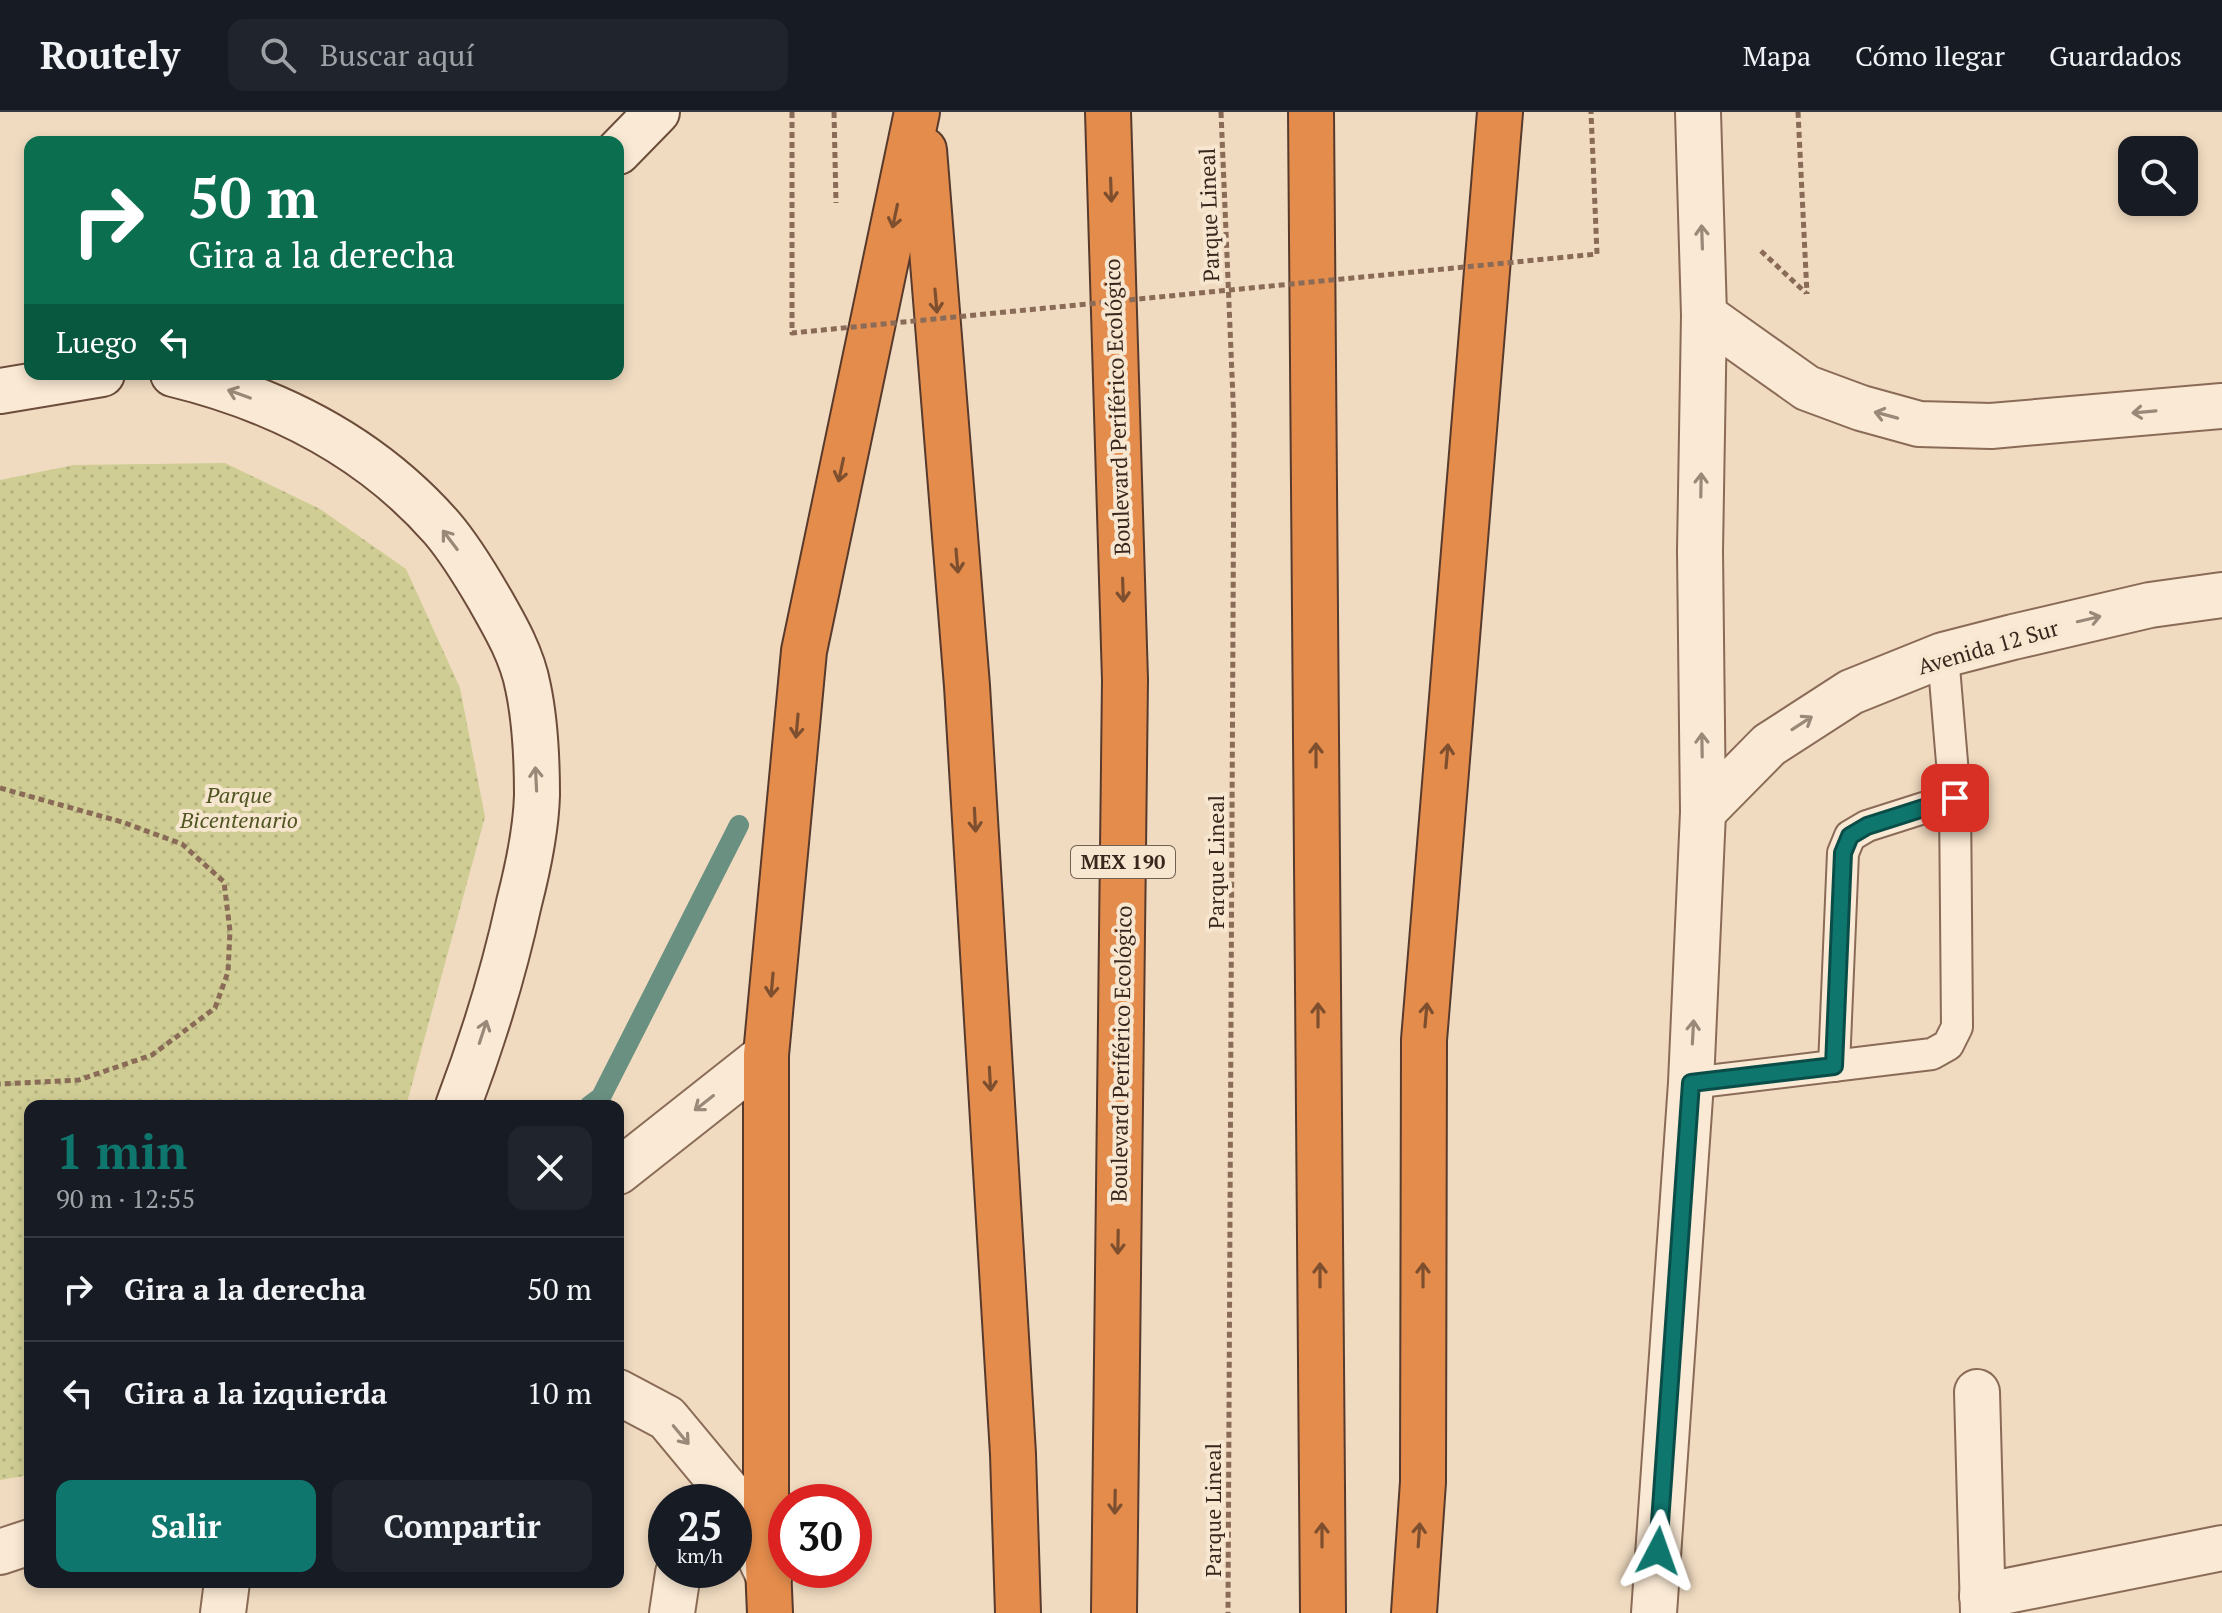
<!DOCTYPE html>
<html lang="es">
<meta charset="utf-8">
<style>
body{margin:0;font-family:"PT Serif",serif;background:#20242c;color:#f1f3f6;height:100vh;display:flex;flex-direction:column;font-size:30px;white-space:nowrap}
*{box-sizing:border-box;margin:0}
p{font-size:26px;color:#9ea1a6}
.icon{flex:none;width:44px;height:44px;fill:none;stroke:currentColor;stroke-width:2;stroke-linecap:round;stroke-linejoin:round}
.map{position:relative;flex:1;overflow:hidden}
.side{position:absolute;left:24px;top:988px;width:600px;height:488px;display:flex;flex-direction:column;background:#171b24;border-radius:16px;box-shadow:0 4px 12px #0003}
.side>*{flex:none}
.top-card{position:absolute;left:24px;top:24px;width:600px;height:244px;border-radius:16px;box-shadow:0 4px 12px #0003;background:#0b6e4f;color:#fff;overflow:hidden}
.buttons{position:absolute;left:2118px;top:24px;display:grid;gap:16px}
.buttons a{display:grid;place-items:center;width:80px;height:80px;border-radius:16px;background:#171b24;box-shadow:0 4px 12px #0003;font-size:40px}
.speed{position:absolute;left:648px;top:1372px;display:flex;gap:16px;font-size:40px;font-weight:700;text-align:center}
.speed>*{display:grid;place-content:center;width:104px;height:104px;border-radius:50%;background:#171b24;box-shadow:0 4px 12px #0003;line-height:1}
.speed small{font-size:20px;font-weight:400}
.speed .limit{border:12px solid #d22;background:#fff;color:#111}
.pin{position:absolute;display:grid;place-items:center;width:68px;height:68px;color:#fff;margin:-34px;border-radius:16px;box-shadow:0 4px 12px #0006}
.me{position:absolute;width:88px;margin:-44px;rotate:4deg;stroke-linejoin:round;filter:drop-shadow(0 0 6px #0008)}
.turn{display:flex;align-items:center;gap:28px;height:168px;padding:0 32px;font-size:36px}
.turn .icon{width:104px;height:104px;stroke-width:2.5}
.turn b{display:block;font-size:56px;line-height:68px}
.then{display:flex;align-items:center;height:76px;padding:0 32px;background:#0003;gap:16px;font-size:30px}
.round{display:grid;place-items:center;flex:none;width:84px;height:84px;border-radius:16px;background:#20242c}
.headline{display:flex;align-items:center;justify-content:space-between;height:136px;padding:0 32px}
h1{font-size:48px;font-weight:600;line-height:60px;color:#0f766e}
.primary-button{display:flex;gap:16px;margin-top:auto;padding:16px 32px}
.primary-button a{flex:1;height:92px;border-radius:16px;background:#0f766e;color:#fff;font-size:32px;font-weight:600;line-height:92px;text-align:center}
.primary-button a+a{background:#20242c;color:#f1f3f6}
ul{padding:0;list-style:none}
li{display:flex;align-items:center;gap:24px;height:104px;padding:0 32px;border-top:2px solid #363941}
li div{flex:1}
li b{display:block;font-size:30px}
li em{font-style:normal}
header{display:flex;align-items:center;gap:48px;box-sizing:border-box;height:112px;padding:0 40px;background:#171b24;border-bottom:2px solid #363941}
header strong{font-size:38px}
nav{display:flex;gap:44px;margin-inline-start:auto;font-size:28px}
.search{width:560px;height:72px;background:#20242c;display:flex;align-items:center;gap:20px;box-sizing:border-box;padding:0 28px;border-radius:16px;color:#9ea1a6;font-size:30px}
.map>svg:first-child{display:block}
.park{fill:url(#park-dots)}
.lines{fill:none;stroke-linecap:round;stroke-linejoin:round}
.stream{stroke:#6a9081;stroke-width:20}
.lane-casing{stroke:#8a6b57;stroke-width:34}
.street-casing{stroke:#8a6b57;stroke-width:48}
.secondary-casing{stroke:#6c4c3a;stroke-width:48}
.highway-casing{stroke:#573a2c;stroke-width:48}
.path{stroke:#8a6b57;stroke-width:5;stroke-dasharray:6 4;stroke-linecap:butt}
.lane{stroke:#fae9d4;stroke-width:30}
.street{stroke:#fae9d4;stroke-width:44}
.secondary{stroke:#fae9d4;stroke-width:44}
.highway{stroke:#e48c4c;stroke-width:44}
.path-bridge{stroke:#8a6b57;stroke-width:5;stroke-dasharray:6 4;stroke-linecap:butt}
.oneway{stroke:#7d4f2f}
.oneway2{stroke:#9a8878}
.route-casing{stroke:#0a4d48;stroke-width:20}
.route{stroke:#0f766e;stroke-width:14}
.labels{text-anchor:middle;stroke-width:8;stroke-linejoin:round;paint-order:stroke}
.shield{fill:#f7e6d0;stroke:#726052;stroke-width:2}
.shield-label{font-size:20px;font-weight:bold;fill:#39261c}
.street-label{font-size:22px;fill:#39261c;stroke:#f7e6d0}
.park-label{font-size:22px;font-style:italic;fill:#505622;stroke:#f7e6d0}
</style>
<header>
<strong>Routely</strong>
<div class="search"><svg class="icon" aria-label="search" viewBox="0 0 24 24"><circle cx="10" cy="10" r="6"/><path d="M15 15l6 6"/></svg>Buscar aquí</div>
<nav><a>Mapa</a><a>Cómo llegar</a><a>Guardados</a></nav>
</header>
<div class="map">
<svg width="2222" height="1501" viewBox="0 0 2222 1501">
<defs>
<pattern id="park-dots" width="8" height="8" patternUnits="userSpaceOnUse" patternTransform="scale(2)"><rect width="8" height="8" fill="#cfcd93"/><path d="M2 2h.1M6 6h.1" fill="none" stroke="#b2b07e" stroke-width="1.8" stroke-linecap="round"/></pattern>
</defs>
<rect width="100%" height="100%" fill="#f0dbc0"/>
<path class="park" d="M225,351L320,397L406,457L460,576L485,705L406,994H30V1363L0,1368V368L74,353Z"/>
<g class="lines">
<path class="stream" d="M589,994L601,985L739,713"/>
<g class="lane-casing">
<g id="lane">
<path d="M1834,954L1843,741L1850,724L1867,714L1955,686"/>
<path d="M1691,971L1932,942L1948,933L1957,915L1955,686L1943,543"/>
</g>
</g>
<g class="street-casing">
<g id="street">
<path d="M1704,203L1807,276L1861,296L1919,312L1991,314L2222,294"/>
<path d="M1703,700L1769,633L1851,580L1943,543L2013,525L2150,493L2222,483"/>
<path d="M618,1060L766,943"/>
<path d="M618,1280L667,1306L731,1383L769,1465"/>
<path d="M1977,1280L1983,1501"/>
<path d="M0,1440L30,1430"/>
<path d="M1982,1484L2222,1436"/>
<path d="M223,1501L227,1470"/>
<path d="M672,1501L678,1461"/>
<path d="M1654,1501L1691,971L1703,700L1700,439L1704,203L1698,0"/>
</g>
</g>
<g class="secondary-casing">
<g id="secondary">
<path d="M618,40L657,0"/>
<path d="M173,262C276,287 371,335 442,416C460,437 475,462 489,486C505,514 522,543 528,575C535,608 537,650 537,683C536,720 528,756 519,791C504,860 483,928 458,994"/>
<path d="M0,279L102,262"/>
</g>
</g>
<g class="highway-casing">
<g id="highway">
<path d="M1108,0L1125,568L1114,1501"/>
<path d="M1311,0L1323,1501"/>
<path d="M924,38L967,574L1013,1342L1018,1501"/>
<path d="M770,1501L766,1406V943L804,539L917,0"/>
<path d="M1414,1501L1423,1370L1424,928L1500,0"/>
</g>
</g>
<g class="path">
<path d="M834,0L836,91"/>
<path d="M1221,0L1234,311L1228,1501"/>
<path d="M1798,0L1807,182"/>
<path d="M1761,139L1806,181"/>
<path d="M0,676L122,710L182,732L224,770L230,819L228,860L215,896L152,943L79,968L0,972"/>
</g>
<use href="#lane" class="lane"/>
<use href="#street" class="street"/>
<use href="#secondary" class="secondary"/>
<use href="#highway" class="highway"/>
<path class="path-bridge" d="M792,0V221L1597,142L1591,0"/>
</g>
<defs><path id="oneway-shaft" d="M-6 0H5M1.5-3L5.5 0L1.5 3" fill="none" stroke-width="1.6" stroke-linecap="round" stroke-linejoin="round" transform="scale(2)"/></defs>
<g class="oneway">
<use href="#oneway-shaft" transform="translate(1111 78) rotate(88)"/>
<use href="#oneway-shaft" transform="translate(895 104) rotate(102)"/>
<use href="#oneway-shaft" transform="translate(936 189) rotate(85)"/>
<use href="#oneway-shaft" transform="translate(841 358) rotate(102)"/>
<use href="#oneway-shaft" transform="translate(957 449) rotate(85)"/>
<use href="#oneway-shaft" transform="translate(1123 478) rotate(88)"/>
<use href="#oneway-shaft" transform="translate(797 614) rotate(95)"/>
<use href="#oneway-shaft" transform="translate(1316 643) rotate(-90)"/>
<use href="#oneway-shaft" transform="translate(1447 644) rotate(-85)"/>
<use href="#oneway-shaft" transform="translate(975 708) rotate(87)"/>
<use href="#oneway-shaft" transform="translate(772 873) rotate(95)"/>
<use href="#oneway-shaft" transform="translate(1318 903) rotate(-90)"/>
<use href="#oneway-shaft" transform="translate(1426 903) rotate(-85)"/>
<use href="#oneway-shaft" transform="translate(990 967) rotate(87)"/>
<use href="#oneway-shaft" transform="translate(1118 1130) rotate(91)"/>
<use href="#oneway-shaft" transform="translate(1320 1163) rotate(-90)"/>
<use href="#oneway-shaft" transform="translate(1423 1163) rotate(-90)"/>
<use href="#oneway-shaft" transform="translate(1115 1390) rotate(91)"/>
<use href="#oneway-shaft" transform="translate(1322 1423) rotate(-90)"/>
<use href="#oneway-shaft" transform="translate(1419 1423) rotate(-86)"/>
</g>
<g class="oneway2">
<use href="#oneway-shaft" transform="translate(1702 125) rotate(-92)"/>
<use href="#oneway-shaft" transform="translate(239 282) rotate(-160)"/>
<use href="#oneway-shaft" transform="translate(2144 300) rotate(175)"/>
<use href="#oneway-shaft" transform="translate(1886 303) rotate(-165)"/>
<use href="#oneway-shaft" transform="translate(1701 373) rotate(-89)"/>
<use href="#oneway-shaft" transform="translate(450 428) rotate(-127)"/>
<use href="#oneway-shaft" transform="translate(2089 507) rotate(-13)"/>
<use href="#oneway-shaft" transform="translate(1802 611) rotate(-33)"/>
<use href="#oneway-shaft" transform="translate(1702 633) rotate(-91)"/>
<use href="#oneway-shaft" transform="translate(536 667) rotate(-93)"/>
<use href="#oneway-shaft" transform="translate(483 920) rotate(-72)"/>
<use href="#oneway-shaft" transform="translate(1693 920) rotate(-87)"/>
<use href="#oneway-shaft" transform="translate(704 991) rotate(142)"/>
<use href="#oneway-shaft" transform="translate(681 1323) rotate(50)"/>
</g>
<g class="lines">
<g class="route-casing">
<path id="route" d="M1658,1439L1691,971L1834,954L1843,741L1850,724L1867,714L1955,686"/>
</g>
<use href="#route" class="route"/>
</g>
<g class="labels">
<rect class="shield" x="1071" y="734" width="104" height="32" rx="6"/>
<g class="shield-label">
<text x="1123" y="757">MEX 190</text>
</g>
<g class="street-label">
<text transform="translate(1209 103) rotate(-92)" y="8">Parque Lineal</text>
<text transform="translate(1117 295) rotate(-92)" y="8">Boulevard Periférico Ecológico</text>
<text transform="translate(1988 535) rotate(-16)" y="8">Avenida 12 Sur</text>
<text transform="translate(1216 750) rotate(-90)" y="8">Parque Lineal</text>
<text transform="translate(1121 942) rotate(-89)" y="8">Boulevard Periférico Ecológico</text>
<text transform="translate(1213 1398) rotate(-90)" y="8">Parque Lineal</text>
</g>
<g class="park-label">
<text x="239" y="691">Parque<tspan x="239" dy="25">Bicentenario</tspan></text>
</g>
</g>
</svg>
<div class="buttons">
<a><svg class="icon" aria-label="search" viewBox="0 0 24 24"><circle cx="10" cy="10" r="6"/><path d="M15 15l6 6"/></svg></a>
</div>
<div class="speed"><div>25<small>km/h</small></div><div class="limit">30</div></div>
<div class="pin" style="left:1955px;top:686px;background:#d93025"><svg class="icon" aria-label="arrive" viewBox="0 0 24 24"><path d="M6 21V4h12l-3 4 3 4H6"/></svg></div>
<svg class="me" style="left:1658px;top:1439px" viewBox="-20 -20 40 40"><path d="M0-17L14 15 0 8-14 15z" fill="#0f766e" stroke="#fff" stroke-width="4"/></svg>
<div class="top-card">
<div class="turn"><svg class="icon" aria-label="right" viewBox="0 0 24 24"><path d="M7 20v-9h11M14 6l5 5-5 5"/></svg><div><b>50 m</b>Gira a la derecha</div></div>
<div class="then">Luego<svg class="icon" aria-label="left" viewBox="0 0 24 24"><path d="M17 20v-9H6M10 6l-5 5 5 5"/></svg></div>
</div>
<section class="side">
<div class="headline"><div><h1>1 min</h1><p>90 m · 12:55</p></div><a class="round"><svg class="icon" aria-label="close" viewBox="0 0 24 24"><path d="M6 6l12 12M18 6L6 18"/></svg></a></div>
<ul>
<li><svg class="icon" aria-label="right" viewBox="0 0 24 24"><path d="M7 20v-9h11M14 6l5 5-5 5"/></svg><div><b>Gira a la derecha</b></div><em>50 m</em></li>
<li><svg class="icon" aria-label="left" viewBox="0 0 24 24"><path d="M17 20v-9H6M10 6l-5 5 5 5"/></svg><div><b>Gira a la izquierda</b></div><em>10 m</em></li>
</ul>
<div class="primary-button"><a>Salir</a><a>Compartir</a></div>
</section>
</div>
